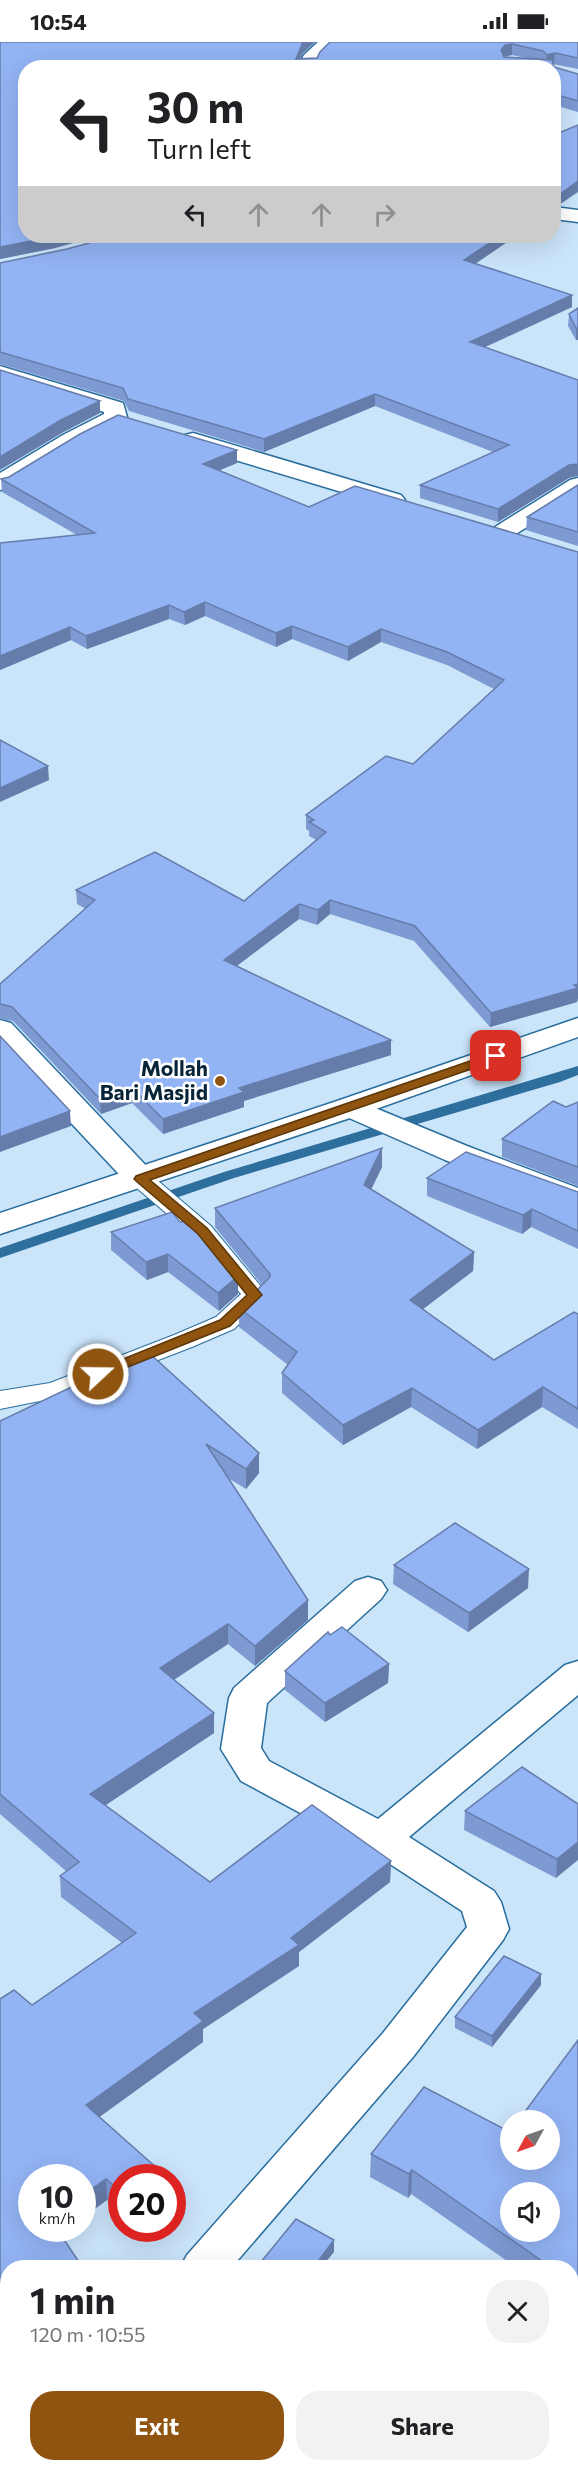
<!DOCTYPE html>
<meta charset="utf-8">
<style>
body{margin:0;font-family:Commissioner,sans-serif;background:#f2f2f2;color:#202124;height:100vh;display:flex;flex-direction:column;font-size:22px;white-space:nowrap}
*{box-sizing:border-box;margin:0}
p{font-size:20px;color:#757577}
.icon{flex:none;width:33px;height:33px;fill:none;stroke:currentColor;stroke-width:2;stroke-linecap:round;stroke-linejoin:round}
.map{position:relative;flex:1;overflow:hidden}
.side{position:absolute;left:0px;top:2218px;width:579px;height:212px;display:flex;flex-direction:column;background:#fff;border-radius:24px 24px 0 0;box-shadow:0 6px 24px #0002}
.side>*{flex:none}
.guide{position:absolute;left:18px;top:18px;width:543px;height:183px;border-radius:24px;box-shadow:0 6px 24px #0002;background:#fff;color:#202124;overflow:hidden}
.needle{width:39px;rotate:230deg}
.fabs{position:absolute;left:500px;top:2068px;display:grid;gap:12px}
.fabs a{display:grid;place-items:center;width:60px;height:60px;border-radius:50%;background:#fff;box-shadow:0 6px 24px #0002;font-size:30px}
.speed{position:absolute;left:18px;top:2122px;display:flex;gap:12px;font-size:30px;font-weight:700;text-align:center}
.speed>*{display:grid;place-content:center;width:78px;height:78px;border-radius:50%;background:#fff;box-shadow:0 6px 24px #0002;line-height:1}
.speed small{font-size:15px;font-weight:400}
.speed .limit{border:9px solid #d22;background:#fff;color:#111}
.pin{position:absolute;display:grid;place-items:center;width:51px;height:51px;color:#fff;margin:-26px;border-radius:12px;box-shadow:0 3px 9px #0006}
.me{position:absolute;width:66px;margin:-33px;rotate:69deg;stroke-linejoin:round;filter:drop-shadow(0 0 4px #0008)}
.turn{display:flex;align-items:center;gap:21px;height:126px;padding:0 30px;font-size:27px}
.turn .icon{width:78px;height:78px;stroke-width:2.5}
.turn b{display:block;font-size:42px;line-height:51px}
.lanes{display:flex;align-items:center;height:57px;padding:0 30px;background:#0003;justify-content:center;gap:30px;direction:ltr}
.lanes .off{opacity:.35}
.round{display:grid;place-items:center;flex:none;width:63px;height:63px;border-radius:24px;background:#f2f2f2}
.summary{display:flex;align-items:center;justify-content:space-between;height:102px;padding:0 30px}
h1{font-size:36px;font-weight:700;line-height:45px}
.action{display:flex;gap:12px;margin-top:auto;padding:12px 30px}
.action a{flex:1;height:69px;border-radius:24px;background:#8e5410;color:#fff;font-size:24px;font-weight:700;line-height:69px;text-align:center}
.action a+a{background:#f2f2f2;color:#202124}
.status{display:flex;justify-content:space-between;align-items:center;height:42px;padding:0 30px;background:#fff;direction:ltr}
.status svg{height:16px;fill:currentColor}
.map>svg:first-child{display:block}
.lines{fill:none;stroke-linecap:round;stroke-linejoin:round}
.stream{fill:#2e6f9e;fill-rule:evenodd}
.service-casing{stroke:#296d9c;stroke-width:2}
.minor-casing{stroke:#296d9c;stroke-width:3}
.secondary-casing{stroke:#296d9c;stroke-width:3}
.service{fill:#fff;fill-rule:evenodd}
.minor{fill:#fff;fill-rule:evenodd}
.secondary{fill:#fff;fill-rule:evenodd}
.wall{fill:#7e9ad2;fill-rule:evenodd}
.shaded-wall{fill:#667dab}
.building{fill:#92b3f4;stroke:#667dab;stroke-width:1.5;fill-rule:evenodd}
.route{fill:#8e5410;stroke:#5c370a;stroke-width:1.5}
.poi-dot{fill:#8e5410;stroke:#fff;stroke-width:2}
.labels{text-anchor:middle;stroke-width:5;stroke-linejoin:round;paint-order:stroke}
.poi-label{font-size:21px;font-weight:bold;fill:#082438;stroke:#fff;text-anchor:end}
</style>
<div class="status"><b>10:54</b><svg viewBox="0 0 49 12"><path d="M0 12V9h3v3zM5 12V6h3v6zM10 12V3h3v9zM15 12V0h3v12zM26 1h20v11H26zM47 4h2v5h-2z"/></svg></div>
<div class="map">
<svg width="578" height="2429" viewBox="0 0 578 2429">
<rect width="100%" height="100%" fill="#cae4fa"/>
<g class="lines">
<path class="stream" d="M578,1024V1033L560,1040L234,1136L0,1216V1206L224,1130Z"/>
<g class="service-casing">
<path id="service" d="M141,1130L150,1132L211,1184L268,1253L234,1287L192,1305L65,1354L0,1367V1349L50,1341L174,1293L216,1275L241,1252L193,1194L132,1142L129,1137L132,1132Z"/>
</g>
<g class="minor-casing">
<g id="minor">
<path d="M318,0H337L318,19L315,26H297L304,13Z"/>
<path d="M554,165L578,168V180L554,177Z"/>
<path d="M0,324L123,361L127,375L124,380L79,403L8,446L0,448V431L63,393L104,372V370L0,338Z"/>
<path d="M193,391L401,453L405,458L401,463L393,465L385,463L185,403L182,398L185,393Z"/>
<path d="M578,436V453L511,495L503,497L495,495L491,490L495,485L570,438Z"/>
<path d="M0,978L11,981L152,1130L157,1137L152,1144L141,1147L130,1144L0,1005Z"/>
<path d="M351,1056L467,1104L578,1146V1167L445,1118L340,1072L335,1065L340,1058Z"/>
<path d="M368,1535L381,1539L387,1548L381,1557L267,1661L261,1706L269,1719L378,1777L565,1623L578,1619V1653L409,1795L494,1849L501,1860L509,1887L503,1898L413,2015L231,2226H180L187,2213L383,1991L467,1885L462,1869L367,1807L241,1739L221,1707L229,1656L234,1646L355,1539Z"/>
<path d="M578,2391V2429H552L549,2422H572V2393Z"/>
<path d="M11,2422H61L58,2429H8Z"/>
</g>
</g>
<g class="secondary-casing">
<path id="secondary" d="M578,976V995L362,1072L0,1192V1171L340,1058Z"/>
</g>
<use href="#service" class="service"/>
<use href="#minor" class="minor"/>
<use href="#secondary" class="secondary"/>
</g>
<g class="wall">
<path d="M0,0H315L302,12L300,17L317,16L320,10L330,0H578V27L553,22L554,25L578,32V70L554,63V26H26V194H98L55,206L0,217ZM512,13L526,16L504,15Z"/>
<path d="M578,83L559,163H554V93Z"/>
<path d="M115,194H516L475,222L572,253V265L485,305L569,436L498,480L420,456V443L493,410L375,364L264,410L129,369L124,359L0,322V221L67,207Z"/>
<path d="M578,266V298H576L568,284L569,272Z"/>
<path d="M237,421L219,428L309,465L578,510L577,960L490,985L414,899L330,872L317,883L299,877L236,924L391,998V1013L244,1059V1065L163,1092L132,1061L101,1072L13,979L0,977V942L86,867L77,862L76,848L244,859L316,798L309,794V789L306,787V773L413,722L494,647L447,623L381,600L348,619L292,597L276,605L205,574L185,583L169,577L87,607L71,598L0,628V501L77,493L2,450L1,437Z"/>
<path d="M578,443V504L526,488L527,475Z"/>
<path d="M578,1060V1144L502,1115V1097Z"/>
<path d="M382,1125L371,1148L474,1210L473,1229L423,1267L494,1318L578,1272V1387L542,1365L477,1407L411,1365L343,1403L282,1351V1331L288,1323L239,1285V1266L262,1243L215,1185V1166Z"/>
<path d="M427,1136L578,1150V1207L531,1185L522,1192L427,1154Z"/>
<path d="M180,1180L238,1252L219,1269L168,1230L147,1238L111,1208V1190Z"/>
<path d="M147,1309L259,1411V1431L246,1447L228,1436L308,1558V1578L255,1624L228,1602L174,1638L214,1671V1691L105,1763L210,1840L312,1763L391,1819L390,1840L299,1910V1924L203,1987V2000L99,2075L168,2136H122V2171L107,2158L82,2176V2136H32V2187H68L61,2193L83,2226H8V2351L0,2360V1957L14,1948L32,1963L122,1901L61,1855L60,1834L66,1829L0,1772V1379Z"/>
<path d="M394,1523L528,1546L468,1590L393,1542Z"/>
<path d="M330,1593L389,1622L388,1641L325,1680L285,1648V1629Z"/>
<path d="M578,1762L556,1836L464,1788L465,1769Z"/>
<path d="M541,1932V1943L492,2005L455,1986V1975Z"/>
<path d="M578,1998V2269L572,2265V2226H517L411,2152L408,2156L370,2135L371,2112L510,2090Z"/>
<path d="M140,2187H164L151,2197Z"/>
</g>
<g class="shaded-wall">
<path d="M303,0H315L302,12L296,26V17Z"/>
<path d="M512,2V13L505,14L500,19L501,8L505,3Z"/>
<path d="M555,11L554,22L546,24L547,13Z"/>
<path d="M578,139V150L559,163L560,152Z"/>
<path d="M57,194H98L55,206L0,217V205Z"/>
<path d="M500,194H516L463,230L464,218Z"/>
<path d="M572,253V265L470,312V300Z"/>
<rect x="576" y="286" width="2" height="12"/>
<path d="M375,352V364L264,410V397Z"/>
<path d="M100,359V371L62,391L0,428V415L61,378Z"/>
<path d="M237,408V421L204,435L203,422Z"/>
<path d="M578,422V434L569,436L498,480V467L569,423Z"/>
<path d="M205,560V574L185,583L184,570Z"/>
<path d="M169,563V577L87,607L86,594Z"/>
<path d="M292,584V597L276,605V591Z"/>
<path d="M70,585L71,598L0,628V614Z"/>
<path d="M381,587V600L348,619V605Z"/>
<path d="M48,724L49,738L0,760V746Z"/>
<path d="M330,858V872L317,883L318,868Z"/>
<path d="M299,862V877L225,933L224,918Z"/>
<path d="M578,942V957L577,960L490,985L491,971Z"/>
<path d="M391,998V1013L244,1059V1065L163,1092V1077L239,1046Z"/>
<path d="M132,1046V1061L101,1072L100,1057Z"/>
<path d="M70,1069L71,1084L0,1110V1095Z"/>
<path d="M382,1106V1125L364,1162V1143Z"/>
<path d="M532,1167L531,1185L522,1192L523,1173Z"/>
<path d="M474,1210L473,1229L410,1277V1258Z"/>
<path d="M168,1212V1230L147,1238L146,1220Z"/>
<path d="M238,1234V1252L219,1269L218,1251Z"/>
<path d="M543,1345L542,1365L477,1407L478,1388Z"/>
<path d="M412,1346L411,1365L343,1403V1383Z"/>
<path d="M259,1411V1431L246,1447V1427Z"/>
<path d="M529,1527L528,1546L468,1590L469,1571Z"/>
<path d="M308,1558V1578L255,1624V1604Z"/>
<path d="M228,1582V1602L161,1646L160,1626Z"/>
<path d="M389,1622L388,1641L325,1680V1661Z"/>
<path d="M214,1671V1691L91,1773L90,1752Z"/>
<path d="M578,1800V1818L556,1836L557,1817Z"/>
<path d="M391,1819L390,1840L299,1910V1924L203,1987V2000L87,2084L86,2063L194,1971Z"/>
<path d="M541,1932V1943L492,2005V1994Z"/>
<path d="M412,2128L411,2152L408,2156L409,2132Z"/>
<path d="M106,2137L107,2158L82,2176V2154Z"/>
<path d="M184,2151L185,2172L172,2181V2159Z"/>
<path d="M52,2187H68L52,2199Z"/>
<path d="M150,2187H164L151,2197Z"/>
<path d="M334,2198V2210L321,2226H313Z"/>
<path d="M8,2328V2351L0,2360V2337Z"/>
</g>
<g class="building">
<path d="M0,0H303L296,17L317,16L320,10L330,0H578V16L555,11L547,13L543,9L512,2L505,3L501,8L504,15L552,18L554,25L578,32V59L554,52V26H26V194H57L0,205Z"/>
<path d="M578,83V139L560,152H554V93Z"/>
<path d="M115,194H500L464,218L572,253L470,300L578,338V422L569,423L498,467L420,443L509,403L375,352L264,397L128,357L123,346L0,310V221L67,207Z"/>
<path d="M578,266V286H576L569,272Z"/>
<path d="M0,328L100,359L61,378L0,415Z"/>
<path d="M118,373L237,408L203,422L309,465L355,444L578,510V942L574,943L578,946L491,971L415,884L330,858L318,868L299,862L224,918L391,998L239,1046L244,1050L163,1077L132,1046L100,1057L12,965L0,962V942L95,858L76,848L155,810L244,859L326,790L309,780L314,778L306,773L386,714L413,722L504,638L447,610L381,587L348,605L292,584L276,591L205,560L184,570L169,563L86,594L70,585L0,614V501L95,491L1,437L9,435L80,392Z"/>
<path d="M578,443V490L527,475Z"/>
<path d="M0,698L48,724L0,746Z"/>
<path d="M0,994L70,1069L0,1095Z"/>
<path d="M553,1059L566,1065L578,1060V1125L502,1097Z"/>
<path d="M382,1106L364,1143L474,1210L410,1258L494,1318L574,1270L578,1272V1367L543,1345L478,1388L412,1346L343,1383L282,1331L297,1310L239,1266L270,1235V1232L215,1166Z"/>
<path d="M466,1110L578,1150V1189L532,1167L523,1173L427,1136Z"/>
<path d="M172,1170L180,1180L191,1178L238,1234L218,1251L168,1212L146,1220L111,1190Z"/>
<path d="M147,1309L259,1411L246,1427L206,1402L308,1558L255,1604L228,1582L160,1626L214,1671L90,1752L210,1840L312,1763L391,1819L291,1896L299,1903L194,1971L203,1979L86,2063L168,2136H122V2151L106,2137L82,2154V2136H32V2187H57L83,2226H8V2328L0,2337V1957L14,1948L32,1963L136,1891L60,1834L79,1820L0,1752V1379Z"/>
<path d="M455,1481L529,1527L469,1571L394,1523Z"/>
<path d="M342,1585L389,1622L325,1661L285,1629L328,1590L330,1593Z"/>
<path d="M522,1725L578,1762V1800L557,1817L465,1769Z"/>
<path d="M504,1914L541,1932L492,1994L455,1975Z"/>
<path d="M578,1998V2244L572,2240V2226H552L412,2128L409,2132L371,2112L424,2045L510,2090V2118H549V2079H518ZM510,2151H549V2190H510Z"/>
<path d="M172,2140L184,2151L172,2159Z"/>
<path d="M296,2177L334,2198L313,2226H256Z"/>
</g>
<path class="route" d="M496,1010L500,1011L502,1014L500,1017L150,1138L207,1186L262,1253L230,1284L103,1335H93L91,1332L93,1329L220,1278L247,1253L198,1192L136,1139L134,1137L136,1134Z"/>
<circle class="poi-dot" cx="220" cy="1039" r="6"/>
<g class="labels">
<g class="poi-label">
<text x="208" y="1034">Mollah<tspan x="208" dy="24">Bari Masjid</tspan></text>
</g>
</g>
</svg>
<div class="fabs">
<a><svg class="needle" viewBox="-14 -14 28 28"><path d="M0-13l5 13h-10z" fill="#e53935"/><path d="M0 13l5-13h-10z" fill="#757577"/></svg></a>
<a><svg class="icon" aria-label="sound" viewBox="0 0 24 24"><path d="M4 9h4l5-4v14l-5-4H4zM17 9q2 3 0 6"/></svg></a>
</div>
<div class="speed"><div>10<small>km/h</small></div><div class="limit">20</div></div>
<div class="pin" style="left:496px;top:1014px;background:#d93025"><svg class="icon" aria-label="arrive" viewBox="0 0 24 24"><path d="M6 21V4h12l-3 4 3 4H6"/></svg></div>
<svg class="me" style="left:98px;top:1332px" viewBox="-20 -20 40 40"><circle r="17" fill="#8e5410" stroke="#fff" stroke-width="3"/><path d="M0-11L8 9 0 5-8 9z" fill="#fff"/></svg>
<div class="guide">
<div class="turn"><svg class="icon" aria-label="left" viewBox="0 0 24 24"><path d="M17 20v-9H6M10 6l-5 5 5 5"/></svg><div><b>30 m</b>Turn left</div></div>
<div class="lanes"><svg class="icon" aria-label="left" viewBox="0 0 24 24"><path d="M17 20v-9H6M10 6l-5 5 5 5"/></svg><svg class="icon off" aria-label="ahead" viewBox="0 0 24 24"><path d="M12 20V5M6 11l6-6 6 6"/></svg><svg class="icon off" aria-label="ahead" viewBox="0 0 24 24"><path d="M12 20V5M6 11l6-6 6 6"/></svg><svg class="icon off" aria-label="right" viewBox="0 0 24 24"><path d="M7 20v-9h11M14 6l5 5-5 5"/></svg></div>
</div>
<section class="side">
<div class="summary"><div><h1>1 min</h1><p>120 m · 10:55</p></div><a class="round"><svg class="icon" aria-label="close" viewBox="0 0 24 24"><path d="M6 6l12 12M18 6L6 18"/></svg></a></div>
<div class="action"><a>Exit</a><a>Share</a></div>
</section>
</div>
